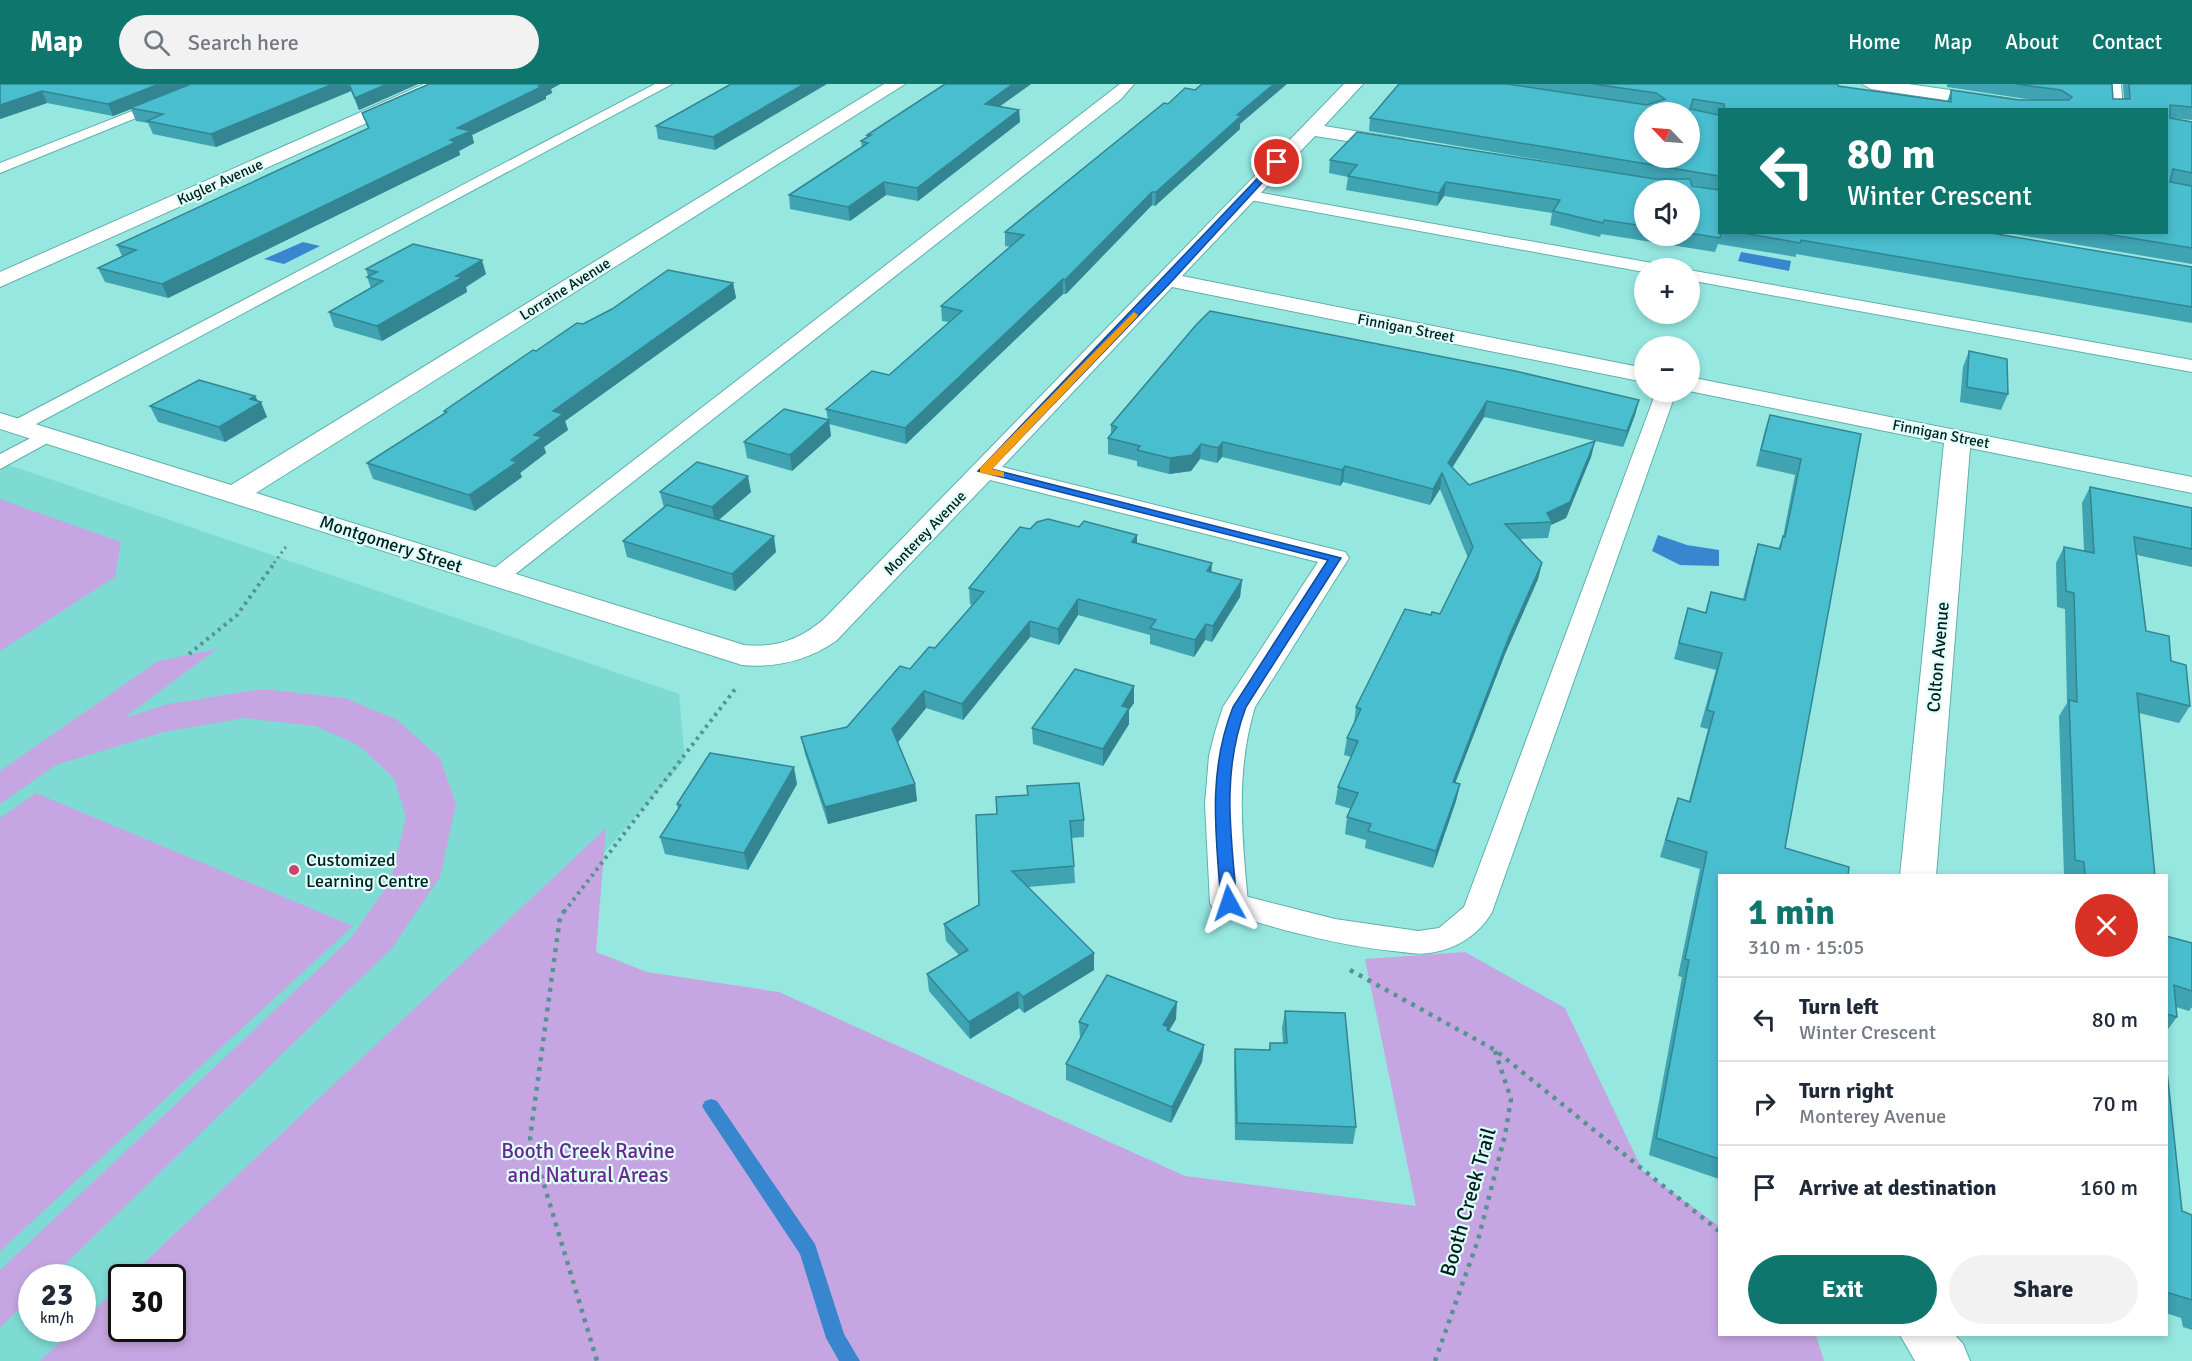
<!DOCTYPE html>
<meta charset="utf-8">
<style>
body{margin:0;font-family:Signika,sans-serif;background:#f2f2f3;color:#1f2937;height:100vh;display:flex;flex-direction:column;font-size:22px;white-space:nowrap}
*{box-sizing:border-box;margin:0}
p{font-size:20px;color:#747a83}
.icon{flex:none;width:33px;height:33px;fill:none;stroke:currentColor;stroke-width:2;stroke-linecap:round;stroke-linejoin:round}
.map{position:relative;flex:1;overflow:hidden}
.drawer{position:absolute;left:1718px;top:790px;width:450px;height:462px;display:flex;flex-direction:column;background:#fff;border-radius:0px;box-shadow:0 3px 9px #0003}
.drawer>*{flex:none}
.guide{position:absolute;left:1718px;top:24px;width:450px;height:126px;border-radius:0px;box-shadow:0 3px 9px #0003;background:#0f766e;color:#fff;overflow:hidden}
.needle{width:39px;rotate:295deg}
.tools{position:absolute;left:1634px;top:18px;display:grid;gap:12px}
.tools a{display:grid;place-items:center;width:66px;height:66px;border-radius:50%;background:#fff;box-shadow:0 3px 9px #0003;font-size:30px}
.speed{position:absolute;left:18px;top:1180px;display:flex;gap:12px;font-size:30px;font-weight:700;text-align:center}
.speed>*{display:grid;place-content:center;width:78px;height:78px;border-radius:50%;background:#fff;box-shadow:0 3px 9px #0003;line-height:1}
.speed small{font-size:15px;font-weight:400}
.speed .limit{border:3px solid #111;border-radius:9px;background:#fff;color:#111}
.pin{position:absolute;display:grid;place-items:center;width:51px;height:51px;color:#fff;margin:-26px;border:3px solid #fff;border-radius:50%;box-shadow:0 2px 6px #0007}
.me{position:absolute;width:66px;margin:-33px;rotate:355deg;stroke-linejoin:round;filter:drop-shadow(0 0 4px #0008)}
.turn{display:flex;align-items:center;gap:21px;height:126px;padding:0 30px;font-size:27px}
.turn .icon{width:78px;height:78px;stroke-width:2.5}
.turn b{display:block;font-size:42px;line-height:51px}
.round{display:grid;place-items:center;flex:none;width:63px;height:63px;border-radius:32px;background:#f2f2f3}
.headline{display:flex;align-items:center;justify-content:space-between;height:102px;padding:0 30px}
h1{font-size:36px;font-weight:800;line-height:45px;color:#0f766e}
.cta{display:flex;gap:12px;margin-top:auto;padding:12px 30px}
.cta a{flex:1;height:69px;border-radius:36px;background:#0f766e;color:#fff;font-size:24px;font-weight:800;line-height:69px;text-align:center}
.cta a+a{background:#f2f2f3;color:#1f2937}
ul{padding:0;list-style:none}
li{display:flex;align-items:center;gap:18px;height:84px;padding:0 30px;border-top:2px solid #e0e1e3}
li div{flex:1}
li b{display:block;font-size:22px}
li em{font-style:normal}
header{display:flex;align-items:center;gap:36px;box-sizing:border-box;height:84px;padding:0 30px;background:#0f766e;color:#fff}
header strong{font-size:28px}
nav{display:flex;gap:33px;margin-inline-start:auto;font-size:21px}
.search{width:420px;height:54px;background:#f2f2f3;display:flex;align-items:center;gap:15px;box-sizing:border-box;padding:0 21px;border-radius:33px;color:#747a83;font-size:22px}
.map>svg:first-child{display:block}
.built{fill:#7edbd4;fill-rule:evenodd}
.green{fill:#c6a6e2}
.water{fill:#3887ce}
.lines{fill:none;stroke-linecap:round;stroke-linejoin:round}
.stream{fill:#3887ce;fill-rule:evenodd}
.service-casing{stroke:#5fb0aa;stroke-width:2}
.minor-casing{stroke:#5fb0aa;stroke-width:2}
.tertiary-casing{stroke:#5fb0aa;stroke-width:2}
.path-far2{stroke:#56938e;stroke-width:3;stroke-dasharray:2 4;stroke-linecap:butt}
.path-far1{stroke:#56938e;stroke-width:4;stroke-dasharray:3 4.5;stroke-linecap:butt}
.path{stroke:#56938e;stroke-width:4.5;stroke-dasharray:4 6;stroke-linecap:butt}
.service{fill:#fff;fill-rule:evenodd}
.minor{fill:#fff;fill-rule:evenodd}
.tertiary{fill:#fff;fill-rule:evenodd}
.wall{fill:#3fa3b2;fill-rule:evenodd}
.shaded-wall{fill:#338591}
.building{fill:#49becf;stroke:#338591;stroke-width:1.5;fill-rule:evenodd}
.route{fill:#1a73e8;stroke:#114b97;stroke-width:1.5}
.slow{fill:#f59e0b}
.poi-dot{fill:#d14268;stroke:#dffefa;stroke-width:2}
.labels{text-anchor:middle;stroke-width:4.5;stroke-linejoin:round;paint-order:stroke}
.far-street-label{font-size:15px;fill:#001f1d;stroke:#dffefa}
.street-label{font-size:18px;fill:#001f1d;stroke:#dffefa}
.poi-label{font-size:18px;fill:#001f1d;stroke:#dffefa;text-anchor:start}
.near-park-label{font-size:21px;fill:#65288d;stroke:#dffefa}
.near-street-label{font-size:21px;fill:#001f1d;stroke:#dffefa}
</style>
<header>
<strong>Map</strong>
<div class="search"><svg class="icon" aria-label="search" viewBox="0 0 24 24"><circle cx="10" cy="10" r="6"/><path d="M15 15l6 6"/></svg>Search here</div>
<nav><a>Home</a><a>Map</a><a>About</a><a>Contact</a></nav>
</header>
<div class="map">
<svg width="2192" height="1277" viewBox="0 0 2192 1277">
<rect width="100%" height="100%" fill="#95e7e0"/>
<path class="built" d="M0,378L679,610L685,676L538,844L172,1194H122L119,1277H0ZM32,1194H82V1245H32Z"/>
<g class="green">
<path d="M0,415L121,458L115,493L0,567Z"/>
<path d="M217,565L124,634L168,620L262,605L345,614L396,635L440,674L456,720L440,793L392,864L51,1194H32L31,1213L0,1244V1186L350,855L391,796L406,733L394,694L358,661L315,642L244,634L164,648L56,681L0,720V687L158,577Z"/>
<path d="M36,709L353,842L0,1167V734Z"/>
<path d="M606,744L596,868L647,888L779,908L1185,1092L1416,1122L1365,875L1465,868L1565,924L1643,1087L1719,1142V1251H1816L1824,1277H40L74,1245H82L83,1237L121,1200L122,1245H172V1194H128Z"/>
</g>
<g class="water">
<path d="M303,158L320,162L284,180L264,175Z"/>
<path d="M1741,168L1791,177L1789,187L1738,177Z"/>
<path d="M1658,451L1687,461L1719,466V482L1680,481L1652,467Z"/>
</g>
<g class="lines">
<path class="stream" d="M711,1015L717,1017L815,1160L844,1250L860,1277H839L826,1254L800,1170L705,1027L702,1022L705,1017Z"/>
<g class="service-casing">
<g id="service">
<path d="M201,0H220L0,89V79Z"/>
<path d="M655,0H672L23,347H9L6,343L9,339Z"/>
<path d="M1120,0H1134L1121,15L504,499H488L485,494L488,489Z"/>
<path d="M2107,0H2121L2123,26H2109Z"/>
<path d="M1245,106L1652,179L1660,184H1644V188L1239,114L1237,111L1239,108Z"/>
<path d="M1689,186L2192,276V288L1689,196Z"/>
<path d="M1656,308H1676L1492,828C1479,851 1455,866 1429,869C1417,871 1405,868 1393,867C1334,861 1275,844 1219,827L1215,819L1219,811L1229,808L1335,835L1418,847L1439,844L1464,823Z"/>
<path d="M46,346L53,348L56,352L53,356L0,385V370Z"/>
</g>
</g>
<g class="minor-casing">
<g id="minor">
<path d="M424,0H448L445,4L0,203V188Z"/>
<path d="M884,0H905L256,409L744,561C777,564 799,556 824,535L1344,0H1363L1324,42L1404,55L1406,59L1404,63L1397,65L1315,52L1182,192L1644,284V298L1172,203L1002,383L1345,468L1349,474L1255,623C1235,689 1242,752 1248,819L1242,829L1229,833L1216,829L1210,819L1205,720L1209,672L1215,648L1223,623L1318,478L990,396L836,557C807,577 776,584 742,581L0,345V329L231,401Z"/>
<path d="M1689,293L2192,393V409L1970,364L1936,792H1900L1944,359L1689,307Z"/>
<path d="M1900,1251H1955L1963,1260L1970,1277H1915Z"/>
</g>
</g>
<g class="tertiary-casing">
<path id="tertiary" d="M1862,0H1908L2055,21L2064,26H2013L1871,5Z"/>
</g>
<path class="path-far2" d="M274,479L288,460"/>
<g class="path-far1">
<path d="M189,570L237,531L275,478"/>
<path d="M564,828L736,604"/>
</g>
<g class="path">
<path d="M565,826L560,833L530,1054L597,1277"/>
<path d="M1350,886L1495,966L1719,1147"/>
<path d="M1435,1277L1478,1156L1505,1051L1511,1015L1495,967"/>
</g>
<use href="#service" class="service"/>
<use href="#minor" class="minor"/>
<use href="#tertiary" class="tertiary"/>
</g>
<g class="wall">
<path d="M0,0H418L359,26L351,7L216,63L153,50L148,39L136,37L131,25L113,32L47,19L0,35Z"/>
<path d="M429,0H560L551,5L552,9L546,12V15L472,51L474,59L459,67L460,71L168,214L105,198L98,184L122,172L117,161L368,45L362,29Z"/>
<path d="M731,0L715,66L658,55L656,42Z"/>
<path d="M945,0H1031L1000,22L1019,26L1020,38L918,117L886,111L850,137L790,125L789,111L862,63L861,57L867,53V51Z"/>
<path d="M1399,0H1838V2L1947,18L1951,6L2018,16H2033L1947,3V0H2112L2113,15H2124L2123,0H2192V36L2170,34L2192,38V180L2002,148H2166V26H1719V106L1692,101L1719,148H1986L2192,183V239L1796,170V173L1718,160L1715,168L1601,150L1600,153L1550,141L1552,129L1444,112L1437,122L1346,106L1348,93L1329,89L1330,76L1642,93L1369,47L1370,34ZM1644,106H1689V152H1644Z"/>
<path d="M1240,40V45L1155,122L1152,121L1066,210H1063L906,360L829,340L831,352L792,387L747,374L744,358L828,336L826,325L889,291L949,238L942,237L941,222L1011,163L1005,162V148Z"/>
<path d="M366,185L486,190L466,203L467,208L382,257L334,243L329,228L371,204L367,193L368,192Z"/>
<path d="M733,199L736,214L565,337L568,346L544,363L546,369L520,389L522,393L475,427L373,395L367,379L445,330L444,327L536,267L583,240Z"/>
<path d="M1196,241L1639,316L1635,331L1623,363L1484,333L1452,384L1469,401L1595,357L1591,373L1566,434L1551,441L1548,454L1520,455L1542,479L1538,495L1505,570L1455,699L1460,700L1456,717L1433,784L1365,764L1366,756L1345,750L1347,733L1351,725L1335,720L1338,703L1351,673L1344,671L1347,654L1354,640L1356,623L1431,531L1440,530L1468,474L1440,405L1430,421L1343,398L1340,402L1222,373L1217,379L1200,375L1191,387L1169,390L1137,382V377L1108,370V354L1111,350V341Z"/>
<path d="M1969,267L2008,310L2001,326L1960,318L1963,283Z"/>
<path d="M255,312L267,333L225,358L158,338L150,322Z"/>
<path d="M1770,331L1861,350L1719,792V1095L1649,1071L1682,893L1678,892L1700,785L1660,773L1672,731L1678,714L1689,717L1708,645L1700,643L1716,586L1674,575L1683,541L1688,524L1705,529L1711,508L1743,515L1753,476L1758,460L1778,465L1783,453L1795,391L1756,382L1765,346Z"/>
<path d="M2090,403L2192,424V483L2137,471L2146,547L2171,577L2190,622L2179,639L2139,629L2155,792H2064L2059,632L2067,619L2065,525L2057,523L2056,479L2064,463L2084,467L2082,419Z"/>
<path d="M660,408H751L719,436L776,468L735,507L627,473L623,457L664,424Z"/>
<path d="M1030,445L1137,459L1212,488L1242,496L1240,513L1212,558L1205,556L1194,573L1150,560V551L1078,531L1059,561L1030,553L963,636L926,624L898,658L915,700L917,717L828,740L805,670L801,653L847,643L910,585L935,564L973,521L970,520L969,504Z"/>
<path d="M1134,602V619L1129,626V640L1103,682L1033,660L1032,644Z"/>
<path d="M797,700L748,786L665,770L660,753L678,726L677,720Z"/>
<path d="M976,731L1084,736V753L1071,754L1074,782L1075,799L1028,803L1094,869V886L1024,929L1019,924L970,955L929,907L927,890L959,871L946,857L944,840L979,821Z"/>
<path d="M2166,852L2192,859V923L2189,927L2176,923L2177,933L2166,948Z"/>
<path d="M1285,927L1356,1043L1353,1060L1235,1056L1234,982L1235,965L1269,966L1270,959H1283L1282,944Z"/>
<path d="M1176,935L1169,947L1204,961L1202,978L1171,1039L1066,996V980L1080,955L1079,938Z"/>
<path d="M2166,978L2182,1127L2192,1131V1246L2183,1243L2181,1234L2166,1229Z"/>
</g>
<g class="shaded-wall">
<path d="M159,0H195L130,24L131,25L113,32L108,20Z"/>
<path d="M333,0H348L351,7L216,63L211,50Z"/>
<path d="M387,0H418L359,26L355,14Z"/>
<path d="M542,0H560L551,5L552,9L546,12V15L472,51L474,59L459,67L460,71L168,214L162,200L450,56L457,44Z"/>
<path d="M804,0H827L715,66L713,53Z"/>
<path d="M1013,0H1031L985,33V20Z"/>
<path d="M1274,0H1287L1240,40V45L1155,122L1156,108L1237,31Z"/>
<path d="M42,7L47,19L0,35V21Z"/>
<path d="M1019,26L1020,38L918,117L917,104Z"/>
<path d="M884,98L886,111L850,137L848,123Z"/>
<path d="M1446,98L1444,112L1437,122L1439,109Z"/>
<path d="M1152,108V121L1066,210L1065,196Z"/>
<path d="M482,176L486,190L466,203L467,208L382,257L377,242Z"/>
<path d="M1063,195V210L906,360L905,344Z"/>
<path d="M733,199L736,214L565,337L568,346L544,363L546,369L520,389L522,393L475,427L469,411L511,376L534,351L553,327Z"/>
<path d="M255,312L259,319L261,318L267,333L225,358L219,343L250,315Z"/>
<path d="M1639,316L1635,331L1623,363L1627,347Z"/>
<path d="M1487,317L1484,333L1445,395L1448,379Z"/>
<path d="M829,336L831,352L792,387L790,371Z"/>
<path d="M1595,357L1591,373L1566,434L1551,441L1552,438L1547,429Z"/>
<path d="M1223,358L1222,373L1217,379L1218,364Z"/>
<path d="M1201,360L1200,375L1191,387L1169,390L1170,374Z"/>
<path d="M1345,382L1343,398L1340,402L1342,386Z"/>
<path d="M1442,389L1440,405L1430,421L1433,405Z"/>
<path d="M748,392L751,408L715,439L712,423Z"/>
<path d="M1137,451V467L1132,458Z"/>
<path d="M774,452L776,468L735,507L732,490Z"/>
<path d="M1212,479L1211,496L1207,487Z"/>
<path d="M1542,479L1538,495L1505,570L1449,715L1453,698L1509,553Z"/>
<path d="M1242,496L1240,513L1212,558L1213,542Z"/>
<path d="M1078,515V531L1059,561L1058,545Z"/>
<path d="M1030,537V553L963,636L962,620Z"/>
<path d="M1206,540L1205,556L1194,573L1195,556Z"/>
<path d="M1134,602V619L1129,626V640L1103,682V665L1122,622Z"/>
<path d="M924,607L926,624L895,662L892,645Z"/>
<path d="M794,683L797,700L748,786L744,769Z"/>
<path d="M915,700L917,717L828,740L825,723Z"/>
<path d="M1460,700L1456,717L1433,784L1436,767Z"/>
<path d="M1094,869V886L1024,929L1023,913Z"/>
<path d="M1018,908L1019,924L970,955L969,938Z"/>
<path d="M1177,918L1176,935L1168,948L1163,941Z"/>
<path d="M1204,961L1202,978L1171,1039L1172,1023Z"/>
</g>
<g class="building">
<path d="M0,0H159L108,20L42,7L0,21Z"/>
<path d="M191,0H333L211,50L147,37L163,30L130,24Z"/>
<path d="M349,0H387L355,14Z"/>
<path d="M429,0H542L539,2H543L457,44L471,47L450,56L456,58L162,200L98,184L136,166L117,161L369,44L362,29Z"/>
<path d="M731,0H804L713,53L656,42Z"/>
<path d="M945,0H1013L985,20L1019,26L917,104L884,98L848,123L789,111L868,59L861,57L871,51H867Z"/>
<path d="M1202,0H1274L1237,31L1241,32L1156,108H1152L1065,196L1063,195L905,344L826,325L872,287L889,291L962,227L941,222L1024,151L1005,148L1164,19L1168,20L1185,4L1195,6Z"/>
<path d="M1399,0H1507L1647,21L1665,15L1656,9L1593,0H1838V2L1951,18V6L2018,16H2069L2072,13L2061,6L2016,0H2112L2113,15H2130L2129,0H2192V23L2170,21V34L2192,38V89L2173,85L2170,98L2192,102V164L2094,148H2166V26H1725L1724,20L1693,15L1690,25L1719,31V92L1370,34ZM1644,28H1689V74H1644Z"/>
<path d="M1357,48L1655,95H1690L1692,102L1719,106V148H1721L1720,154L1689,149V106H1644V142L1604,136L1603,139L1553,127L1560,116L1446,98L1439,109L1348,92L1357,81L1330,76Z"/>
<path d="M1738,148H1985L2192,183V223L1801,156L1800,159Z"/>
<path d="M413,160L482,176L456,192L463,193L377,242L329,228L383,197L367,193L377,188L366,185Z"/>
<path d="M668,186L733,199L553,327L563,330L534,351L542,353L511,376L517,378L469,411L367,379L447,328L444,327L533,266L536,267L577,239L583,240L612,225Z"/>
<path d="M1210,227L1515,287L1639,316L1627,347L1487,317L1448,379L1469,401L1595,357L1570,418L1547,429L1552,438L1505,440L1542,479L1509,553L1453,698L1460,700L1436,767L1368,747L1371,740L1347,733L1358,709L1338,703L1358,657L1347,654L1361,625L1356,623L1405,525L1431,531L1432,528L1440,530L1473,463L1442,389L1433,405L1345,382L1342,386L1223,358L1218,364L1201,360L1192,371L1170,374L1137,366L1140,362L1108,354L1117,343L1111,341L1196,241Z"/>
<path d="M1969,267L2007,275L2008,310L1967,303Z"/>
<path d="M199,296L255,312L250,315L261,318L219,343L150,322Z"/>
<path d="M784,325L829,336L790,371L744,358Z"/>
<path d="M1770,331L1861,350L1785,764L1849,783L1848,792H1719V1075L1656,1054L1689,876L1685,875L1707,768L1666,756L1678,714L1690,718L1714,628L1707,626L1722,569L1679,559L1688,524L1706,529L1711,508L1745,516L1758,460L1780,465L1783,452L1785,453L1801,375L1761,366Z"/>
<path d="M697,378L748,392L712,423L660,408Z"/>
<path d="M2090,403L2192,424V465L2134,453L2146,547L2169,552L2171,577L2186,581L2190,622L2137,609L2155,792H2085L2084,778L2075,776L2069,616L2077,618L2074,509L2066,507L2064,463L2094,469Z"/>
<path d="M667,421L774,452L732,490L623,457Z"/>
<path d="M1048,435L1079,443L1084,437L1137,451L1132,458L1212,479L1207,487L1242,496L1213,542L1206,540L1195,556L1150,544L1156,536L1078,515L1058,545L1030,537L962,620L924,607L892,645L915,700L825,723L801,653L847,643L900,582L910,585L929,563L935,564L984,508L969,504L1020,443L1030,445L1037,438Z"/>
<path d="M1075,585L1134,602L1122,622L1129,624L1103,665L1032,644Z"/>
<path d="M710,669L794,683L744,769L660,753L681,721L677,720Z"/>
<path d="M1079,699L1084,736L1070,737L1074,782L1012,787L1094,869L1023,913L1018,908L969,938L927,890L968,866L944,840L979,821L976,731L997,730L996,713L1028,711L1027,702Z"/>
<path d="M2166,852L2192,859V907L2174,901L2177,933L2166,930Z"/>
<path d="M1107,891L1177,918L1163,941L1168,943L1167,946L1204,961L1172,1023L1066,980L1088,941L1079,938Z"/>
<path d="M1285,927L1345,929L1356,1043L1237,1039L1235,965L1270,966V959H1287Z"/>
<path d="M2166,978L2182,1127L2192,1131V1216L2166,1208Z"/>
</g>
<path class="route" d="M1275,76L1281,78L1171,198L991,385L1341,474L1246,623C1221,689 1231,751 1237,819L1229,825L1221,819C1216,751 1207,689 1233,623L1328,476L978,387Z"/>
<path class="slow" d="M1134,228L1138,231L1137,233L992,385L1004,388V393L980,389V384Z"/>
<circle class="poi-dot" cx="294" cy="786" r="6"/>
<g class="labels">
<g class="far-street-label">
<text transform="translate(220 98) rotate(-24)" y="5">Kugler Avenue</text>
<text transform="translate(565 205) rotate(-32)" y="5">Lorraine Avenue</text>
<text transform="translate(1406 244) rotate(11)" y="5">Finnigan Street</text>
<text transform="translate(1941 350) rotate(11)" y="5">Finnigan Street</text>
<text transform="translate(925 449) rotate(-46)" y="5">Monterey Avenue</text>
</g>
<g class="street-label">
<text transform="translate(391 460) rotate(18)" y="6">Montgomery Street</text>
<text transform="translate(1938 573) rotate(-85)" y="6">Colton Avenue</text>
</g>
<g class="poi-label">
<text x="306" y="782">Customized<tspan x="306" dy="21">Learning Centre</tspan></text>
</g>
<g class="near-park-label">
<text x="588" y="1074">Booth Creek Ravine<tspan x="588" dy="24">and Natural Areas</tspan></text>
</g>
<g class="near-street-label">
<text transform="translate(1468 1118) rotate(-74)" y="7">Booth Creek Trail</text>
</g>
</g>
</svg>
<div class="tools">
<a><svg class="needle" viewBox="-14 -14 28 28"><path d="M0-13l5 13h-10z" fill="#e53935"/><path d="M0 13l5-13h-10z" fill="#747a83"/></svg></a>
<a><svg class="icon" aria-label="sound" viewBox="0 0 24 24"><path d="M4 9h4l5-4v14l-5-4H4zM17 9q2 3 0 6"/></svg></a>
<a>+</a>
<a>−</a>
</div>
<div class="speed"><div>23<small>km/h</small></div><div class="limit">30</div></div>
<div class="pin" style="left:1277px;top:78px;background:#d93025"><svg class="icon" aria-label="arrive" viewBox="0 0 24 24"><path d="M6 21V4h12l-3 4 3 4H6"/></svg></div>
<svg class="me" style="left:1229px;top:819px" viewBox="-20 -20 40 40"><path d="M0-17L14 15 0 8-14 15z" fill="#1a73e8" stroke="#fff" stroke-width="4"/></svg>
<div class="guide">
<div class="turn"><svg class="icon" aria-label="left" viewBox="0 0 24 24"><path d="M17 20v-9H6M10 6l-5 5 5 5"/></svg><div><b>80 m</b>Winter Crescent</div></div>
</div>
<section class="drawer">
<div class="headline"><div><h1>1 min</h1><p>310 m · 15:05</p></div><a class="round" style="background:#d93025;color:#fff"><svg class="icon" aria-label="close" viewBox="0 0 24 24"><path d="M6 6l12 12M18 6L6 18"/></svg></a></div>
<ul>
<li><svg class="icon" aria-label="left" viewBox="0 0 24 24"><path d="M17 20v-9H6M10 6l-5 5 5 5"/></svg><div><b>Turn left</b><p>Winter Crescent</p></div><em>80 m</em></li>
<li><svg class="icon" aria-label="right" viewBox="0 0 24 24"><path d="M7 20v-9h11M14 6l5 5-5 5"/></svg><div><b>Turn right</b><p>Monterey Avenue</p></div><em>70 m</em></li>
<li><svg class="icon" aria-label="arrive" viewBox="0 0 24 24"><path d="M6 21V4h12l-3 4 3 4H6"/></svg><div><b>Arrive at destination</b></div><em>160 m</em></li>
</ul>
<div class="cta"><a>Exit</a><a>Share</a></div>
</section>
</div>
